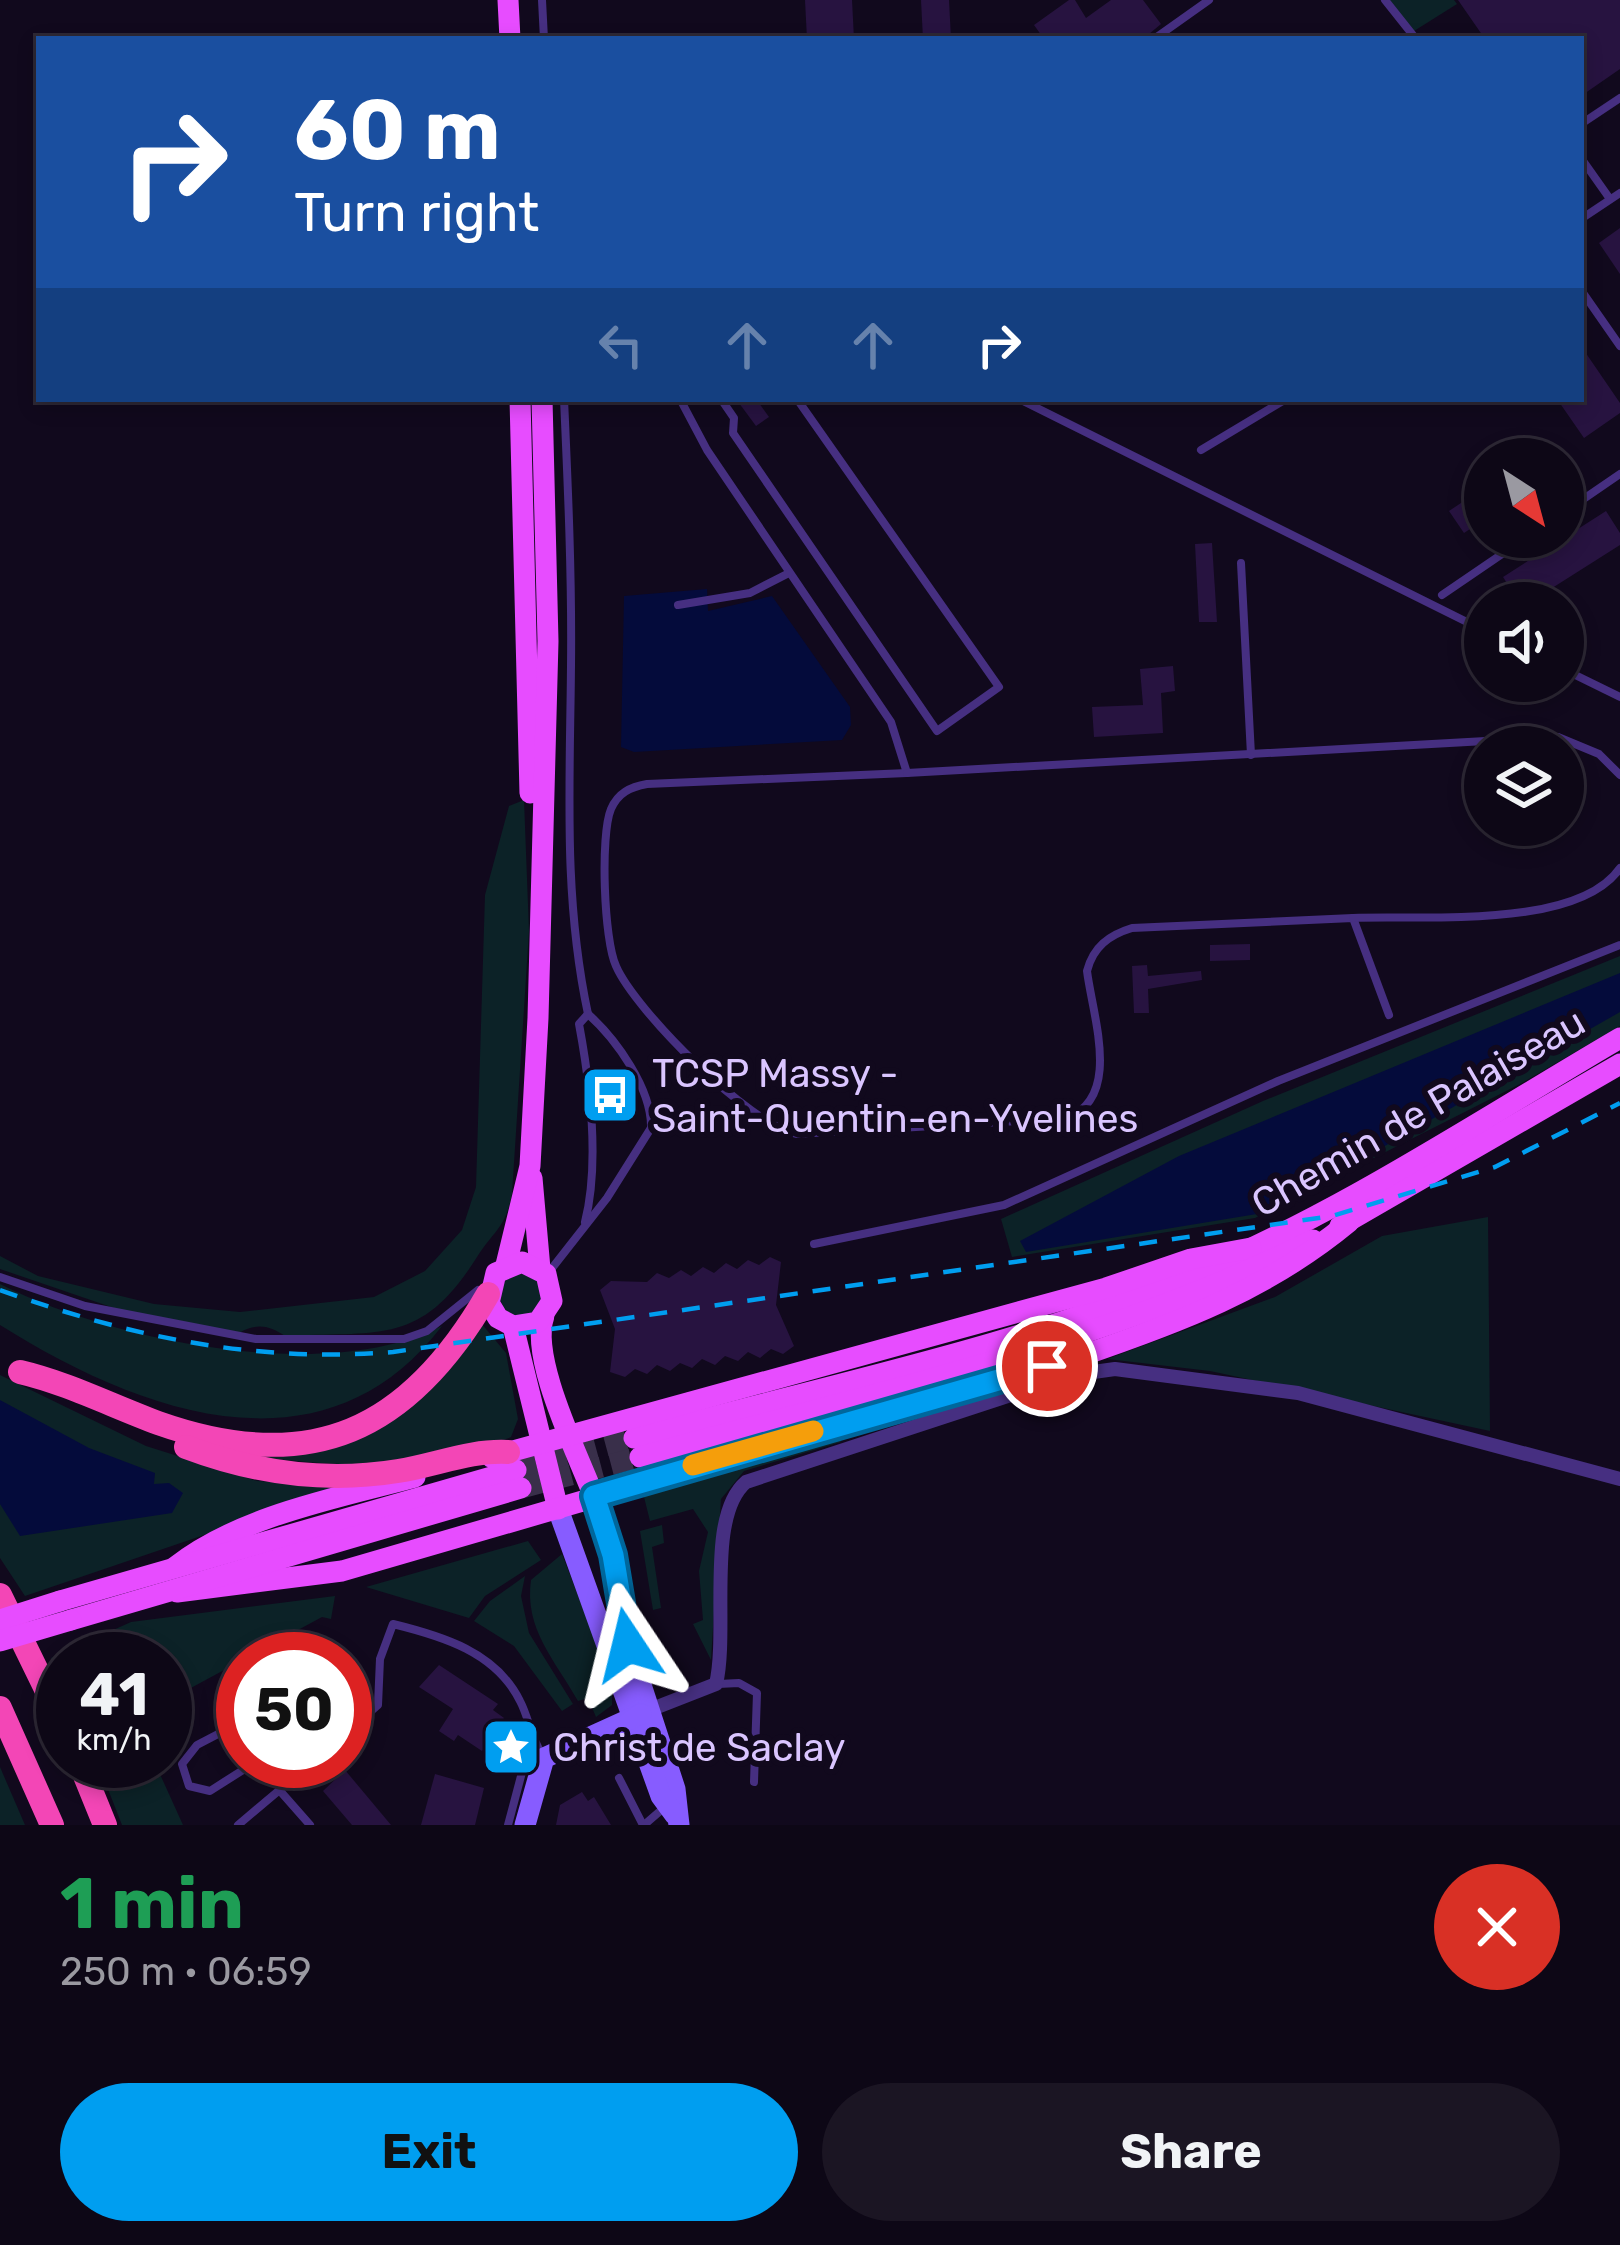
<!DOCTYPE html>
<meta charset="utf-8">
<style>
body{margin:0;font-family:Rubik,sans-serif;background:#1b1523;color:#f1f3f6;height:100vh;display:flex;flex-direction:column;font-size:45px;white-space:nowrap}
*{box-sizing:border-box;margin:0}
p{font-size:39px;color:#9a99a1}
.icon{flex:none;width:66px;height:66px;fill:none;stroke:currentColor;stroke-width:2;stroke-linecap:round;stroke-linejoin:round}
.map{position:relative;height:1825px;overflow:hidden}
.panel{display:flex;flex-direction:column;background:#0d0716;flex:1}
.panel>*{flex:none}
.guide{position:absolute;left:36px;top:36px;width:1548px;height:366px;border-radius:0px;box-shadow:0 6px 18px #0003,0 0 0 3px #2d2835;background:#1a4fa0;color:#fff;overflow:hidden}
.needle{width:78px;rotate:144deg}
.tools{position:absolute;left:1464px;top:438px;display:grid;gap:24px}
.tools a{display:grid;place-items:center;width:120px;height:120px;border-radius:50%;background:#0d0716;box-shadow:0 6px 18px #0003,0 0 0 3px #2d2835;font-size:60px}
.speed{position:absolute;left:36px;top:1632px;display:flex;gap:24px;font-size:60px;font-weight:700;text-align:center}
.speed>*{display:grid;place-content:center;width:156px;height:156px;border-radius:50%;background:#0d0716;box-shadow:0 6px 18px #0003,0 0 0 3px #2d2835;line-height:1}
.speed small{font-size:30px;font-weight:400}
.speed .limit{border:18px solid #d22;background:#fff;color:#111}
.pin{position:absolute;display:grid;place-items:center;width:102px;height:102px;color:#fff;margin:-51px;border:6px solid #fff;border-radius:50%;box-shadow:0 3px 12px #0007}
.me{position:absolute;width:132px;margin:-66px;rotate:350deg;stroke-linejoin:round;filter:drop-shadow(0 0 9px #0008)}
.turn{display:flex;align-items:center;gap:42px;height:252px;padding:0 60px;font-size:54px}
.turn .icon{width:156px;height:156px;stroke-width:2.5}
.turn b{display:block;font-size:84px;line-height:102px}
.lanes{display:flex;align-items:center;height:114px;padding:0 60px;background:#0003;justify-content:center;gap:60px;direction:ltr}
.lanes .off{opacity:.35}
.round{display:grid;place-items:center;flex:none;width:126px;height:126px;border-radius:63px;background:#1b1523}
.head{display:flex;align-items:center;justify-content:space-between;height:204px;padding:0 60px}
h1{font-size:72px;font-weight:700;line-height:90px;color:#1e9e55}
.button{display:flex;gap:24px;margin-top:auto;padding:24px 60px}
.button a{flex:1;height:138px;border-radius:72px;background:#009ef0;color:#111;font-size:48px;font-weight:700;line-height:138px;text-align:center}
.button a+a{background:#1b1523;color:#f1f3f6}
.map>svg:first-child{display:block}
.green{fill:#0c2227}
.water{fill:#040b3b}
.building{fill:#271340}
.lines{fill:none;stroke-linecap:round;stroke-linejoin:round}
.primary-tunnel{stroke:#392f4a;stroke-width:21;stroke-dasharray:21 10;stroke-linecap:butt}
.service{stroke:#462f81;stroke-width:8}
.minor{stroke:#462f81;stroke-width:14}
.secondary{stroke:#875cff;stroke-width:21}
.primary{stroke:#e74cff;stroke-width:21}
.trunk{stroke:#f346b6;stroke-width:24}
.rail{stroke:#009ef0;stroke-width:4.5;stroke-dasharray:18 15;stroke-linecap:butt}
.primary-bridge{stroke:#e74cff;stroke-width:21}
.route-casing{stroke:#00679c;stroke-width:30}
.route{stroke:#009ef0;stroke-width:21}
.slow{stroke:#f59e0b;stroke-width:21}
.labels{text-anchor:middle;stroke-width:12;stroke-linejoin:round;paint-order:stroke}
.poi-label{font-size:39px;fill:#dac5ff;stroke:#11091d;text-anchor:start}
.street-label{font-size:39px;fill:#dac5ff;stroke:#11091d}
</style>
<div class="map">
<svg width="1620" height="1825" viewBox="0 0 1620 1825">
<rect width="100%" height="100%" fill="#11091d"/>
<g class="green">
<path d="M1389,0H1454L1457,4L1414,31Z"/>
<path d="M524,800L529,931L512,1194C505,1229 495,1229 477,1257C421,1346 381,1331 285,1336C269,1325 256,1323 239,1333L117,1309L0,1269V1256L38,1276L154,1304L240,1312L374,1297L425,1271L462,1230L476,1187L485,895L509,806Z"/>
<path d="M1620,956V1026L1522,1083L1255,1218L1012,1257L1001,1219L1263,1101Z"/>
<path d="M1488,1217L1490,1431L1210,1371L1107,1359L1275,1297L1382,1236Z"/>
<circle cx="521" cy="1295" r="21"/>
<path d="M0,1284C112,1341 327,1385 442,1326C324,1481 140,1413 0,1325Z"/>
<path d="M481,1323L506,1353L518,1419L511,1437C431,1472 337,1467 253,1456C346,1425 432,1418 481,1323Z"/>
<path d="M0,1375L146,1446L257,1481L345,1487L25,1596L0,1558Z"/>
<path d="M836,1432L841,1442L744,1471L721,1499L711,1660L693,1624L703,1620L699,1571L708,1532L693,1509L650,1521L642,1489Z"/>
<path d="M662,1525L664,1543L652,1547L661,1608L653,1610L640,1531Z"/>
<path d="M528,1541L541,1560L485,1596L469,1618L366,1587Z"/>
<path d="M562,1554L612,1684V1705L596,1717L588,1698L578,1701C555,1660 524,1629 531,1580Z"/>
<path d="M525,1576L521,1596L529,1633L573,1704L562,1711L514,1646L474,1621L490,1601Z"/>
<path d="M335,1596L331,1619L322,1617L165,1702V1659H63V1684L51,1658L131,1622Z"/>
<path d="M97,1761H154L183,1825H122Z"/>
<path d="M0,1767L25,1825H0Z"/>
</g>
<g class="water">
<path d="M707,589L708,611L772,596L850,707L851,725L842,740L634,752L621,747L624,596Z"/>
<path d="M1620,973V1012L1269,1212L1026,1252L1020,1241L1179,1156Z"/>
<path d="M0,1400L89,1448L155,1473L154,1484L169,1483L183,1493L172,1513L20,1536L0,1504Z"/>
</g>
<g class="building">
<path d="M805,0H852L854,39H807Z"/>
<path d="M921,0H949L951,39H923Z"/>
<path d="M1069,0H1075L1086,18L1111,0H1143L1161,24L1143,39H1044L1034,25Z"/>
<path d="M1458,0H1620V69L1581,96V39H1485Z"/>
<path d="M1620,228V274L1599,243Z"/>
<path d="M1581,346L1620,403V413L1584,438L1557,399H1581Z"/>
<path d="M736,399H756L769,417L756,426Z"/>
<path d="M1485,487V519L1464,533L1449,511Z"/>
<path d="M1606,511L1620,533V545L1549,590L1558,603H1520L1503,577Z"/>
<path d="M1212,543L1217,622H1199L1195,544Z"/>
<path d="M1173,666L1175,691L1161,693L1163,733L1094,737L1092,707L1143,705L1140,669Z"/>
<path d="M1250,944V960L1210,961V945Z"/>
<path d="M1147,965L1148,976L1201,971L1202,980L1148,989L1149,1013H1134L1132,966Z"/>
<path d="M770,1257L781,1262L776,1305L794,1346L783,1354L771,1349L760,1358L748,1352L738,1361L725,1356L715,1365L702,1359L692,1368L680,1363L670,1371L657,1365L647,1374L635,1369L625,1377L610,1372L615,1329L600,1290L611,1281L647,1282L657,1273L669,1278L681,1270L691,1276L703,1267L714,1273L726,1263L737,1269L748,1260L759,1265Z"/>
<path d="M439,1665L498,1704L493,1710L504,1718L482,1751L458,1735L454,1741L439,1731L453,1709L419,1687Z"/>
<path d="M345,1770L391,1825H352L323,1791Z"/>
<path d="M435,1774L484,1788L475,1825H421Z"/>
<path d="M582,1792L588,1801L594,1797L611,1825H556L560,1805Z"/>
</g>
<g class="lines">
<g class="primary-tunnel">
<path d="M516,1470L634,1438"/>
<path d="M521,1488L640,1457"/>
</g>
<g class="service">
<path d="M542,0L544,39"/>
<path d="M1385,0L1416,39"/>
<path d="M1154,39L1209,0"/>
<path d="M1581,124L1620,98"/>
<path d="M1581,158L1610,199"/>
<path d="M1581,219L1620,193"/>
<path d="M1581,290L1620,346"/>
<path d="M564,399C568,488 572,577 571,666C570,785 563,897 588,1014"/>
<path d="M680,399L707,450L891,722L907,773L647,784C630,787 618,793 611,809C600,835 604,941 616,966C635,1010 750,1126 797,1134L1067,1118C1122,1097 1093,1018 1087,971C1093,947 1109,935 1132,928L1353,918L1389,1015"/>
<path d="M721,399L734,418L733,433L937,731L999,687L797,399"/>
<path d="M1019,399L1485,631"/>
<path d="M1201,450L1286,399"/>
<path d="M1563,513L1620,474"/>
<path d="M1241,563L1251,755"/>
<path d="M1442,595L1527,537"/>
<path d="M678,605L750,593L789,573"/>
<path d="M1563,669L1620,697"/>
<path d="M907,773L1558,737L1599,754L1620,775"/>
<path d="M1353,918C1422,915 1577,930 1620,868"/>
<path d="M585,1222C600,1162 590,1083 579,1024L588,1014"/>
<path d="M814,1244L1004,1205L1278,1081L1620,945"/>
<path d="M549,1272L607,1198L651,1128C652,1089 616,1039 588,1014"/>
<path d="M0,1277L85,1306L256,1339H404L427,1331L478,1290"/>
<path d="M718,1684L739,1683L757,1693L754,1782"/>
<path d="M345,1715L377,1705"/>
<path d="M243,1721L197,1745L182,1764L189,1786L210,1791L257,1761"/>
<path d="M345,1734L378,1705L380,1659L393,1624C442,1636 496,1652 520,1701C529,1718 531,1738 542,1754"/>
<path d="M619,1778L643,1825"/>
<path d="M281,1792L310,1825"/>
<path d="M238,1825L314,1761"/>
<path d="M508,1825L525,1761L535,1744"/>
<path d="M644,1825L666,1806"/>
</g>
<path class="minor" d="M647,1711L716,1684C729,1629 705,1517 746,1482L1072,1375L1115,1369L1298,1393L1620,1479"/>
<g class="secondary">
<path d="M594,1497L613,1555L628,1645L675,1789L679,1825"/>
<path d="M558,1509L661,1796L675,1815"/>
<path d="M525,1825L544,1758L641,1714"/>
</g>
<g class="primary">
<path d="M508,0L510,39"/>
<path d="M520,399L530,793"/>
<path d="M532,1178L540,1269"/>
<path d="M1340,1226L1620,1064"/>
<path d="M506,1265L530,1166L538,1018L548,641L542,399"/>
<path d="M544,1316C529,1358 578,1454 594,1497"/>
<path d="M513,1326L538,1322L552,1301L546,1274L522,1262L496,1273L489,1303L498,1318L513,1326L558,1509"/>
<path d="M634,1438C819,1387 1013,1348 1191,1275C1341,1213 1480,1120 1620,1038"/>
<path d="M491,1457L1106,1288L1191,1259L1251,1248"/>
<path d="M640,1457C866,1394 1101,1346 1313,1240"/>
<path d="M175,1567C240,1516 336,1498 415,1477"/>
<path d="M177,1592L342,1571L1078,1357C1178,1323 1267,1290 1349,1222"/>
<path d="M60,1601L516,1470"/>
<path d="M71,1620L521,1488"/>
</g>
<g class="trunk">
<path d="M20,1372C67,1383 112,1406 158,1423C311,1477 409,1431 488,1294"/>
<path d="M186,1447C255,1473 325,1483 398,1471C436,1465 470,1450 508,1452"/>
<path d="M0,1595L63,1724"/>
<path d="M0,1708L52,1825"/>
<path d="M79,1761L105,1825"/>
</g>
<path class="rail" d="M0,1290C131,1337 253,1363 393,1352L1332,1216L1495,1167L1620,1103"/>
<g class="primary-bridge">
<path d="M0,1620L60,1601"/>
<path d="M0,1641L71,1620"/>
</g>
</g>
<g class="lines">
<g class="route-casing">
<path id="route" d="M628,1645L613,1555L594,1496L1047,1366"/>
</g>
<use href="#route" class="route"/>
<path class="slow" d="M693,1465L813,1431"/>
</g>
<defs>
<g id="bus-square" transform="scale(3)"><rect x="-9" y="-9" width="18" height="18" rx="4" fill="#009ef0" stroke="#11091d"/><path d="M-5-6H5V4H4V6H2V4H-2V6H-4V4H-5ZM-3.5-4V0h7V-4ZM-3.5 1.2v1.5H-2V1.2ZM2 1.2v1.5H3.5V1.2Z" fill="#fff"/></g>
<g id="sight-square" transform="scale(3)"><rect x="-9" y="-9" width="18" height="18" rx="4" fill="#009ef0" stroke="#11091d"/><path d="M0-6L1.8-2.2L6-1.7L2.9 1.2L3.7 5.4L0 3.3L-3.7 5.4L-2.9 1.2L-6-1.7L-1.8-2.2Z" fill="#fff"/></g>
</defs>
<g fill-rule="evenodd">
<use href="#bus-square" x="610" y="1095"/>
<use href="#sight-square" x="511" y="1747"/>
</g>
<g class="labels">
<g class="poi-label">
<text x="652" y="1087">TCSP Massy -<tspan x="652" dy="45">Saint-Quentin-en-Yvelines</tspan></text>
<text x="553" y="1761">Christ de Saclay</text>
</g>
<g class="street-label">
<text transform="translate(1418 1112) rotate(-30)" y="14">Chemin de Palaiseau</text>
</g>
</g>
</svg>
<div class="tools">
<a><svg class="needle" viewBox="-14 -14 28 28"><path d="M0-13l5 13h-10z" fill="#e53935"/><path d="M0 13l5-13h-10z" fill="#9a99a1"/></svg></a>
<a><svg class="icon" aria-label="sound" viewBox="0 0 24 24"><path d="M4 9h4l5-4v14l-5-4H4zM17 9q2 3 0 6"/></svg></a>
<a><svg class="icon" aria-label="layers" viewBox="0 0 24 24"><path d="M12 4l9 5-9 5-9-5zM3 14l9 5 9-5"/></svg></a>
</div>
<div class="speed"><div>41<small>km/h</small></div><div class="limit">50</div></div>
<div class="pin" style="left:1047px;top:1366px;background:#d93025"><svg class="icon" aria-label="arrive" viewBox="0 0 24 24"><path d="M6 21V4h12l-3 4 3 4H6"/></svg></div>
<svg class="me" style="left:628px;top:1645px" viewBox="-20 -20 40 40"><path d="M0-17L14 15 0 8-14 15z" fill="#009ef0" stroke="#fff" stroke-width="4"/></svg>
<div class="guide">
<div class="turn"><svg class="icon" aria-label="right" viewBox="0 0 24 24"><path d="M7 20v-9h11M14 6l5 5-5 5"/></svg><div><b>60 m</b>Turn right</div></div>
<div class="lanes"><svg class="icon off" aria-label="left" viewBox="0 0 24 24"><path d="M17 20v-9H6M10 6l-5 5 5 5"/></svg><svg class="icon off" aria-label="ahead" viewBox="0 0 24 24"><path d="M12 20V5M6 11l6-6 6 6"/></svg><svg class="icon off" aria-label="ahead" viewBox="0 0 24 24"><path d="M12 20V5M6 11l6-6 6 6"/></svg><svg class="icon" aria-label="right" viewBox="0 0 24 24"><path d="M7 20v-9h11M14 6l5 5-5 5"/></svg></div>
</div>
</div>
<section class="panel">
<div class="head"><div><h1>1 min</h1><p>250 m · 06:59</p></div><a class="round" style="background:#d93025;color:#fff"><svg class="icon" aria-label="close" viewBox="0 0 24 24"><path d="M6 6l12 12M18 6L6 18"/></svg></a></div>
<div class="button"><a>Exit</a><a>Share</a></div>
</section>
